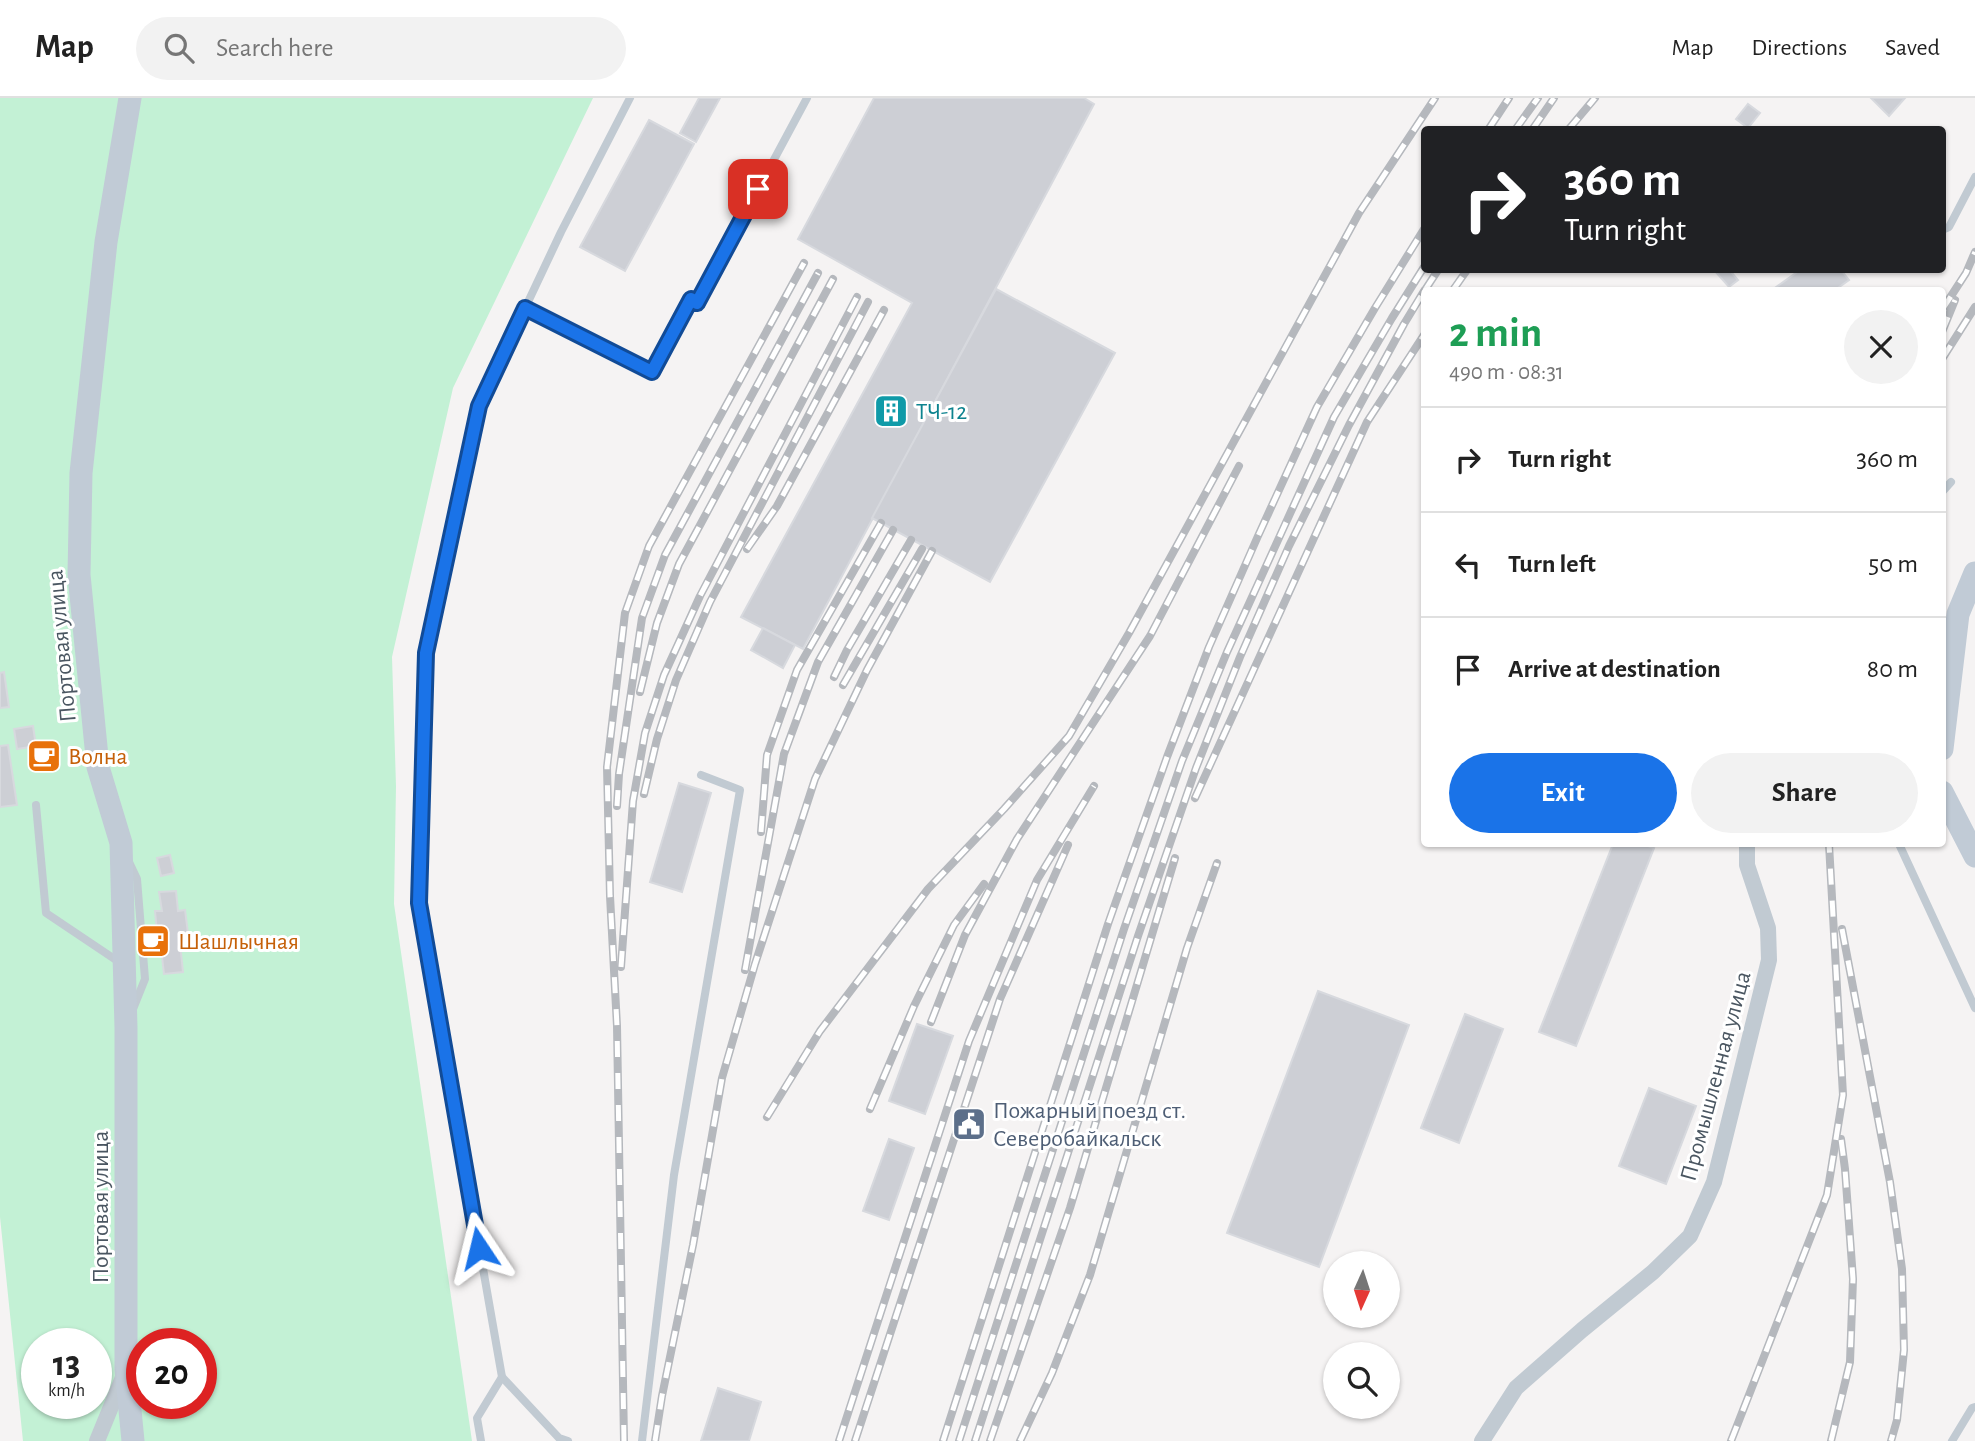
<!DOCTYPE html>
<meta charset="utf-8">
<style>
body{margin:0;font-family:"Alegreya Sans",sans-serif;background:#f2f2f2;color:#222;height:100vh;display:flex;flex-direction:column;font-size:26px;white-space:nowrap}
*{box-sizing:border-box;margin:0}
p{font-size:23px;color:#767676}
.icon{flex:none;width:38px;height:38px;fill:none;stroke:currentColor;stroke-width:2;stroke-linecap:round;stroke-linejoin:round}
.map{position:relative;flex:1;overflow:hidden}
.sheet{position:absolute;left:1421px;top:189px;width:525px;height:560px;display:flex;flex-direction:column;background:#fff;border-radius:7px;box-shadow:0 2px 5px #0004}
.sheet>*{flex:none}
.top-card{position:absolute;left:1421px;top:28px;width:525px;height:147px;border-radius:7px;box-shadow:0 2px 5px #0004;background:#202124;color:#fff;overflow:hidden}
.needle{width:46px;rotate:183deg}
.buttons{position:absolute;left:1323px;top:1153px;display:grid;gap:14px}
.buttons a{display:grid;place-items:center;width:77px;height:77px;border-radius:50%;background:#fff;box-shadow:0 2px 5px #0004;font-size:35px}
.speed{position:absolute;left:21px;top:1230px;display:flex;gap:14px;font-size:35px;font-weight:700;text-align:center}
.speed>*{display:grid;place-content:center;width:91px;height:91px;border-radius:50%;background:#fff;box-shadow:0 2px 5px #0004;line-height:1}
.speed small{font-size:18px;font-weight:400}
.speed .limit{border:10px solid #d22;background:#fff;color:#111}
.pin{position:absolute;display:grid;place-items:center;width:60px;height:60px;color:#fff;margin:-30px;border-radius:14px;box-shadow:0 4px 10px #0006}
.me{position:absolute;width:77px;margin:-38px;rotate:350deg;stroke-linejoin:round;filter:drop-shadow(0 0 5px #0008)}
.turn{display:flex;align-items:center;gap:24px;height:147px;padding:0 28px;font-size:32px}
.turn .icon{width:91px;height:91px;stroke-width:2.5}
.turn b{display:block;font-size:49px;line-height:60px}
.round{display:grid;place-items:center;flex:none;width:74px;height:74px;border-radius:37px;background:#f2f2f2}
.headline{display:flex;align-items:center;justify-content:space-between;height:119px;padding:0 28px}
h1{font-size:42px;font-weight:600;line-height:52px;color:#1e9e55}
.primary-button{display:flex;gap:14px;margin-top:auto;padding:14px 28px}
.primary-button a{flex:1;height:80px;border-radius:42px;background:#1a73e8;color:#fff;font-size:28px;font-weight:600;line-height:80px;text-align:center}
.primary-button a+a{background:#f2f2f2;color:#222}
ul{padding:0;list-style:none}
li{display:flex;align-items:center;gap:21px;height:105px;padding:0 28px;border-top:2px solid #e0e0e0}
li div{flex:1}
li b{display:block;font-size:26px}
li em{font-style:normal}
header{display:flex;align-items:center;gap:42px;box-sizing:border-box;height:98px;padding:0 35px;background:#fff;border-bottom:2px solid #e0e0e0}
header strong{font-size:33px}
nav{display:flex;gap:38px;margin-inline-start:auto;font-size:24px}
.search{width:490px;height:63px;background:#f2f2f2;display:flex;align-items:center;gap:18px;box-sizing:border-box;padding:0 24px;border-radius:38px;color:#767676;font-size:26px}
.map>svg:first-child{display:block}
.green{fill:#c3f1d5;fill-rule:evenodd}
.building{fill:#cdcfd5;stroke:#d7d9de;stroke-width:2}
.lines{fill:none;stroke-linecap:round;stroke-linejoin:round}
.lane{stroke:#c1cad2;stroke-width:8}
.street{stroke:#c1cad2;stroke-width:16}
.secondary{stroke:#c1cbd6;stroke-width:23}
.rail-casing{stroke:#b5b8bd;stroke-width:8}
.rail{stroke:#fff;stroke-width:5;stroke-dasharray:16;stroke-linecap:butt}
.route-casing{stroke:#114b97;stroke-width:18}
.route{stroke:#1a73e8;stroke-width:12}
.labels{text-anchor:middle;stroke-width:6;stroke-linejoin:round;paint-order:stroke}
.culture-label{font-size:24px;fill:#0d838f;stroke:#fff;text-anchor:start}
.street-label{font-size:24px;fill:#4a5661;stroke:#fff}
.food-label{font-size:24px;fill:#c56008;stroke:#fff;text-anchor:start}
.service-label{font-size:24px;fill:#4e5e75;stroke:#fff;text-anchor:start}
</style>
<header>
<strong>Map</strong>
<div class="search"><svg class="icon" aria-label="search" viewBox="0 0 24 24"><circle cx="10" cy="10" r="6"/><path d="M15 15l6 6"/></svg>Search here</div>
<nav><a>Map</a><a>Directions</a><a>Saved</a></nav>
</header>
<div class="map">
<svg width="1975" height="1343" viewBox="0 0 1975 1343">
<rect width="100%" height="100%" fill="#f5f3f3"/>
<path class="green" d="M0,0H593L453,290L392,559L396,688L394,806L472,1343H23L0,1119ZM37,1246H96V1306H37ZM142,1246H201V1306H142Z"/>
<g class="building">
<path d="M699,0H720L696,44L680,35Z"/>
<path d="M874,0H1084L1094,6L803,551L741,519L912,205L798,141Z"/>
<path d="M1871,0H1905L1889,18Z"/>
<path d="M1748,6L1760,15L1748,30L1736,21Z"/>
<path d="M649,22L694,46L625,173L580,149Z"/>
<path d="M1714,172H1736L1732,175L1738,182L1729,189Z"/>
<path d="M1800,172H1841L1849,182L1835,192H1772Z"/>
<path d="M996,191L1115,255L990,484L872,420Z"/>
<path d="M763,530L795,547L783,570L751,552Z"/>
<path d="M4,574L9,609L0,610V575Z"/>
<path d="M33,628L36,648L17,651L14,631Z"/>
<path d="M53,644L56,670L43,672L40,645Z"/>
<path d="M8,647L17,707L0,709V648Z"/>
<path d="M679,685L711,695L682,794L650,784Z"/>
<path d="M1613,746H1642L1654,750L1576,948L1539,934Z"/>
<path d="M170,757L174,775L161,778L157,760Z"/>
<path d="M176,793L178,813L185,812L188,835L179,836L183,874L164,876L161,850L147,851L145,835L157,834L155,813H162L159,794Z"/>
<path d="M1318,893L1409,927L1319,1169L1227,1135Z"/>
<path d="M1465,916L1503,931L1459,1045L1421,1030Z"/>
<path d="M917,926L953,938L925,1016L889,1003Z"/>
<path d="M1649,990L1696,1008L1666,1086L1619,1068Z"/>
<path d="M889,1041L914,1050L889,1122L863,1113Z"/>
<path d="M718,1290L761,1304L749,1343H701Z"/>
</g>
<g class="lines">
<g class="lane">
<path d="M1942,132L1949,129L1975,79"/>
<path d="M525,210L652,274L691,201L697,205L807,0"/>
<path d="M1942,394L1951,384"/>
<path d="M36,707L46,815L122,866"/>
<path d="M1899,746L1975,910"/>
<path d="M129,764L137,781L145,881L133,911"/>
<path d="M481,1343L477,1320L502,1279"/>
<path d="M568,1343L559,1340L502,1279L419,805L426,555L479,308L561,134L630,0"/>
<path d="M642,1343L674,1077L740,692L701,677"/>
<path d="M1952,1343L1972,1310L1975,1309"/>
</g>
<g class="street">
<path d="M97,1343L124,1277"/>
<path d="M1482,1343L1516,1290L1582,1232L1653,1174L1690,1138L1714,1084L1769,862L1768,830L1747,767V746"/>
</g>
<g class="secondary">
<path d="M130,0L106,144L81,375L79,477L98,669L121,745L126,930V1271L133,1343"/>
<path d="M1942,651L1958,516L1975,475"/>
<path d="M1942,694L1975,758"/>
</g>
<g class="rail-casing">
<g id="rail">
<path d="M1488,32L1509,0"/>
<path d="M1515,32L1538,0"/>
<path d="M1532,32L1554,0"/>
<path d="M1568,32L1595,0"/>
<path d="M1425,192L1438,172"/>
<path d="M1453,192L1467,172"/>
<path d="M1942,212L1966,175L1975,154"/>
<path d="M1942,234L1955,202"/>
<path d="M1942,261L1975,209"/>
<path d="M747,451L777,408L884,212"/>
<path d="M834,579L847,552L911,442"/>
<path d="M843,587L922,451"/>
<path d="M640,594L657,525L679,466L833,181"/>
<path d="M644,696L657,641L676,582L710,504L868,204"/>
<path d="M1195,700L1367,324L1424,237"/>
<path d="M617,708L619,676L642,520L665,457L818,175"/>
<path d="M761,734L767,657L797,572L881,425"/>
<path d="M1842,831L1890,1084L1902,1171L1904,1252L1897,1322L1891,1343"/>
<path d="M621,869L633,703L645,635L664,577L700,498L857,199"/>
<path d="M745,872L784,656L818,564L893,432"/>
<path d="M931,924L965,837L1017,741L1150,538L1239,368"/>
<path d="M870,1011L914,908L954,827L984,786"/>
<path d="M767,1019L820,933L928,791L1004,711L1069,638L1129,535L1359,115L1435,0"/>
<path d="M624,1343L617,928L610,798L607,669L625,515L649,448L804,165"/>
<path d="M655,1343L662,1298L693,1147L722,980L755,866L815,681L867,572L932,453"/>
<path d="M839,1343L969,943L1037,782L1094,688"/>
<path d="M855,1343L1000,901L1068,747"/>
<path d="M943,1343L1108,826L1167,659L1209,549L1258,438L1317,309L1375,210L1424,131"/>
<path d="M959,1343L1124,831L1182,663L1227,554L1334,319L1392,220L1424,169"/>
<path d="M975,1343L1138,838L1196,670L1240,559L1289,448L1349,327L1404,226L1424,193"/>
<path d="M990,1343L1070,1110L1175,760"/>
<path d="M1020,1343L1052,1275L1090,1177L1187,850L1217,765"/>
<path d="M1731,1343L1827,1097L1843,997L1829,746"/>
<path d="M1831,1343L1850,1264L1853,1181L1845,1071L1841,1041"/>
</g>
</g>
<use href="#rail" class="rail"/>
</g>
<g class="lines">
<g class="route-casing">
<path id="route" d="M479,1150L419,805L426,555L479,308L525,210L652,274L691,201L697,205L758,91"/>
</g>
<use href="#route" class="route"/>
</g>
<defs>
<g id="building-square" transform="scale(1.75)"><rect x="-9" y="-9" width="18" height="18" rx="4" fill="#0f9aa8" stroke="#fff"/><path d="M-4-6H4V6H1V3H-1V6H-4ZM-2.5-4.3h1.7v1.8h-1.7ZM.8-4.3h1.7v1.8H.8ZM-2.5-1h1.7V.8h-1.7ZM.8-1h1.7V.8H.8Z" fill="#fff"/></g>
<g id="cafe-square" transform="scale(1.75)"><rect x="-9" y="-9" width="18" height="18" rx="4" fill="#e8710a" stroke="#fff"/><path d="M-5.5-4.5H6V0H3Q3 3.5 0 3.5H-2.5Q-5.5 3.5-5.5 0ZM3-3.2v2h1.7v-2ZM-6 4.5H4V6H-6Z" fill="#fff"/></g>
<g id="civic-square" transform="scale(1.75)"><rect x="-9" y="-9" width="18" height="18" rx="4" fill="#5c6f8a" stroke="#fff"/><path d="M-.6-6.5H3V-4.5H.6V-3L4-1V1h2V6H-6V1h2V-1L-.6-3ZM-1.2 2.5V6h2.4V2.5Z" fill="#fff"/></g>
</defs>
<g fill-rule="evenodd">
<use href="#building-square" x="891" y="313"/>
<use href="#cafe-square" x="44" y="658"/>
<use href="#cafe-square" x="153" y="843"/>
<use href="#civic-square" x="969" y="1026"/>
</g>
<g class="labels">
<g class="culture-label">
<text x="916" y="321">ТЧ-12</text>
</g>
<g class="street-label">
<text transform="translate(61 548) rotate(-95)" y="8">Портовая улица</text>
<text transform="translate(1715 978) rotate(-75)" y="8">Промышленная улица</text>
<text transform="translate(100 1109) rotate(-90)" y="8">Портовая улица</text>
</g>
<g class="food-label">
<text x="68" y="666">Волна</text>
<text x="178" y="851">Шашлычная</text>
</g>
<g class="service-label">
<text x="993" y="1020">Пожарный поезд ст.<tspan x="993" dy="28">Северобайкальск</tspan></text>
</g>
</g>
</svg>
<div class="buttons">
<a><svg class="needle" viewBox="-14 -14 28 28"><path d="M0-13l5 13h-10z" fill="#e53935"/><path d="M0 13l5-13h-10z" fill="#767676"/></svg></a>
<a><svg class="icon" aria-label="search" viewBox="0 0 24 24"><circle cx="10" cy="10" r="6"/><path d="M15 15l6 6"/></svg></a>
</div>
<div class="speed"><div>13<small>km/h</small></div><div class="limit">20</div></div>
<div class="pin" style="left:758px;top:91px;background:#d93025"><svg class="icon" aria-label="arrive" viewBox="0 0 24 24"><path d="M6 21V4h12l-3 4 3 4H6"/></svg></div>
<svg class="me" style="left:479px;top:1150px" viewBox="-20 -20 40 40"><path d="M0-17L14 15 0 8-14 15z" fill="#1a73e8" stroke="#fff" stroke-width="4"/></svg>
<div class="top-card">
<div class="turn"><svg class="icon" aria-label="right" viewBox="0 0 24 24"><path d="M7 20v-9h11M14 6l5 5-5 5"/></svg><div><b>360 m</b>Turn right</div></div>
</div>
<section class="sheet">
<div class="headline"><div><h1>2 min</h1><p>490 m · 08:31</p></div><a class="round"><svg class="icon" aria-label="close" viewBox="0 0 24 24"><path d="M6 6l12 12M18 6L6 18"/></svg></a></div>
<ul>
<li><svg class="icon" aria-label="right" viewBox="0 0 24 24"><path d="M7 20v-9h11M14 6l5 5-5 5"/></svg><div><b>Turn right</b></div><em>360 m</em></li>
<li><svg class="icon" aria-label="left" viewBox="0 0 24 24"><path d="M17 20v-9H6M10 6l-5 5 5 5"/></svg><div><b>Turn left</b></div><em>50 m</em></li>
<li><svg class="icon" aria-label="arrive" viewBox="0 0 24 24"><path d="M6 21V4h12l-3 4 3 4H6"/></svg><div><b>Arrive at destination</b></div><em>80 m</em></li>
</ul>
<div class="primary-button"><a>Exit</a><a>Share</a></div>
</section>
</div>
